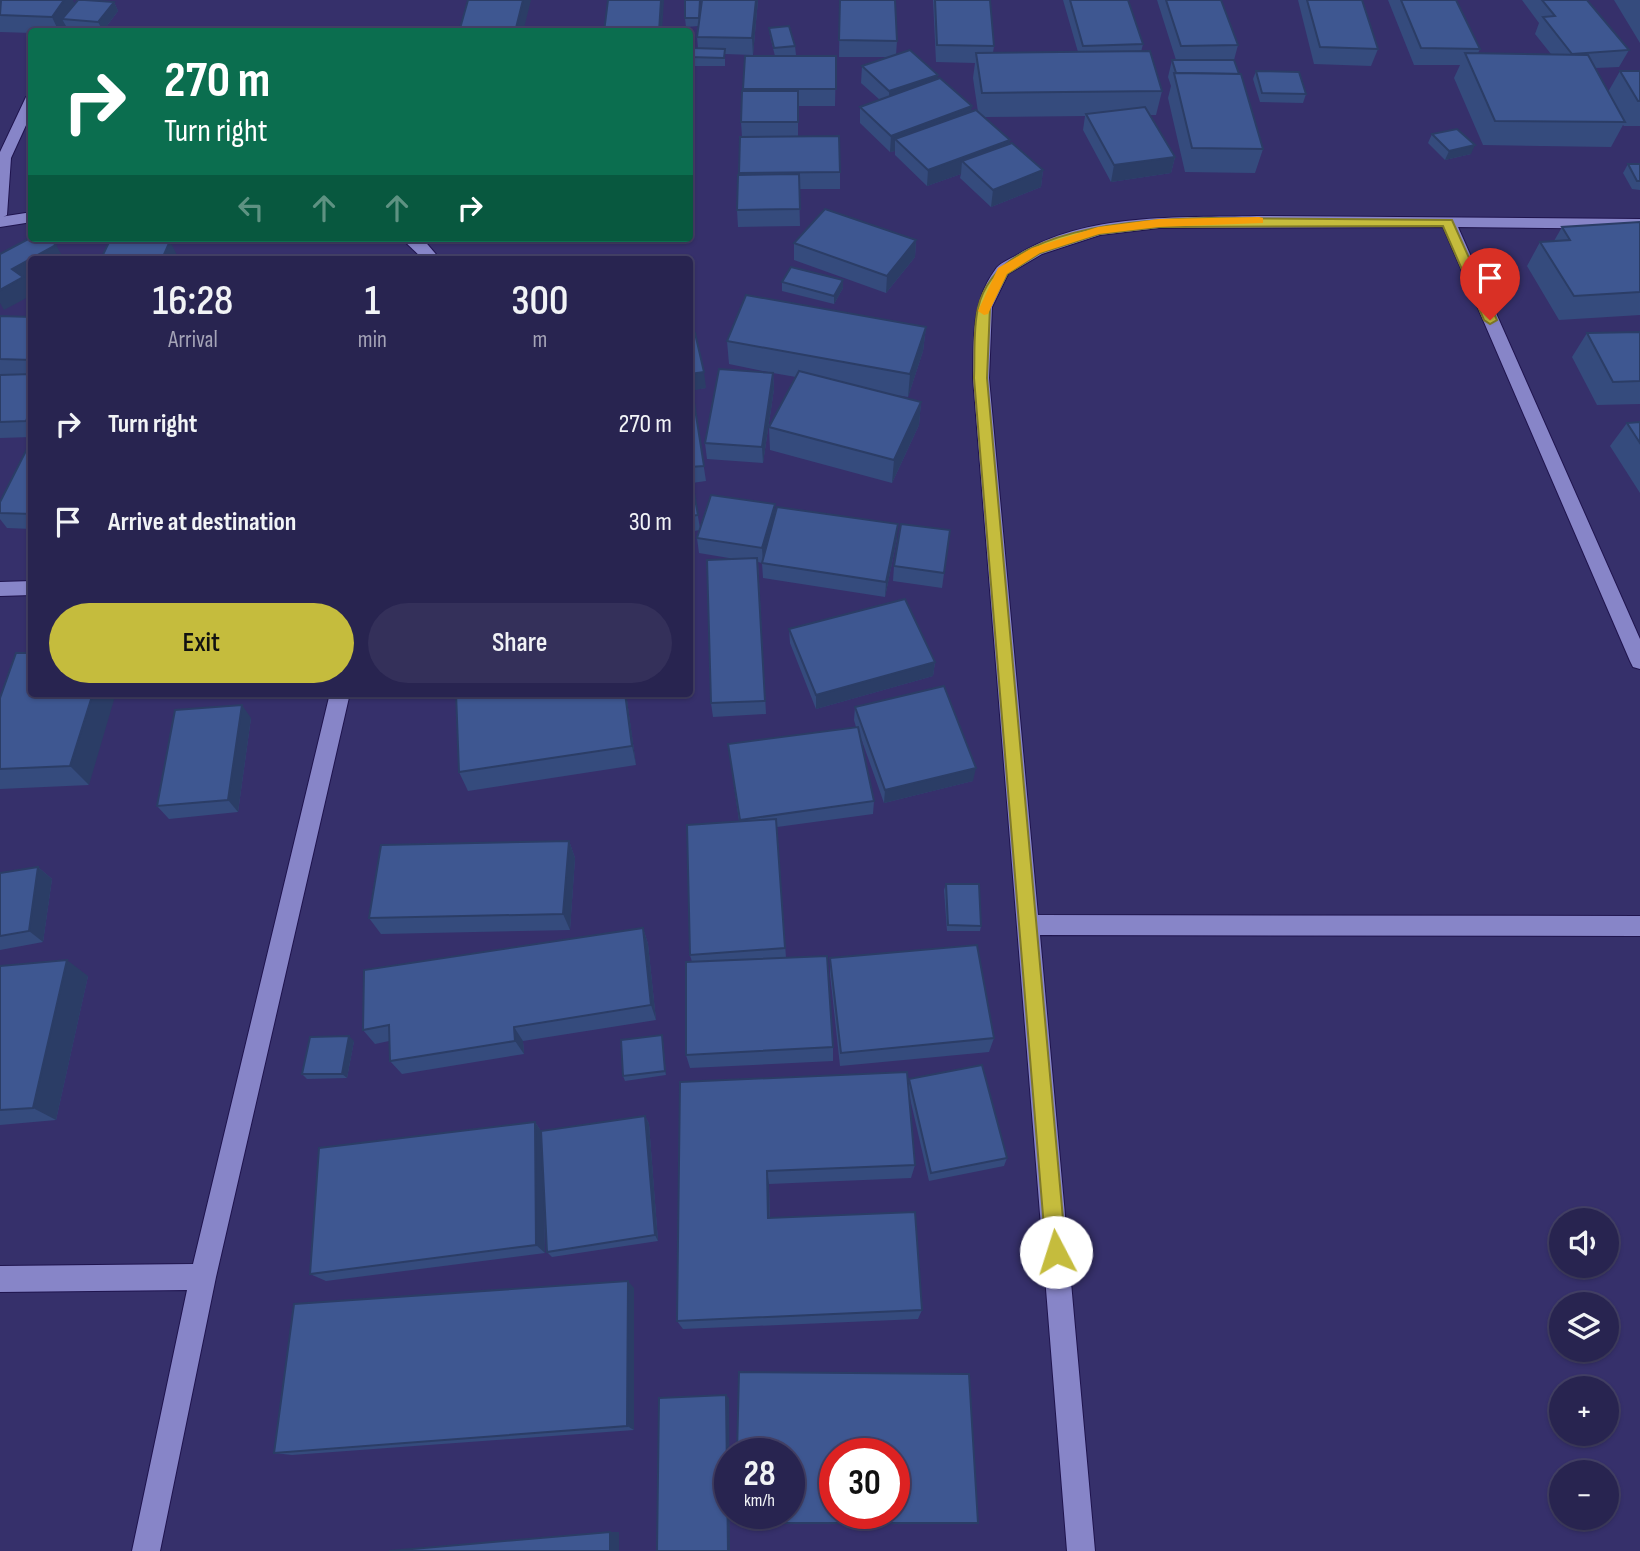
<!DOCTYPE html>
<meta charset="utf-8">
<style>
body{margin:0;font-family:"Sofia Sans Condensed",sans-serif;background:#34305a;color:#f1f3f6;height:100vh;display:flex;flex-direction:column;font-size:26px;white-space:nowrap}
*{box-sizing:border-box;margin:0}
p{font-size:23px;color:#a5a4b7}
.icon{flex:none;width:38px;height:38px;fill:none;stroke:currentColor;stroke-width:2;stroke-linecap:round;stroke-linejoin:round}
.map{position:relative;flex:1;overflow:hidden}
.drawer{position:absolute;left:28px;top:256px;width:665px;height:441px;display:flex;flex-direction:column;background:#282450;border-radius:7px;box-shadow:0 2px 5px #0004,0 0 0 2px #444167}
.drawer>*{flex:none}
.banner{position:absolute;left:28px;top:28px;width:665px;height:214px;border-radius:7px;box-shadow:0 2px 5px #0004,0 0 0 2px #444167;background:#0b6e4f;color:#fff;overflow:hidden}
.fabs{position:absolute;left:1549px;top:1208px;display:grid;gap:14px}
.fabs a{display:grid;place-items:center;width:70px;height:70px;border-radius:50%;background:#282450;box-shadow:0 2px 5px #0004,0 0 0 2px #444167;font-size:35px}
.speed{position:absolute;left:714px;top:1438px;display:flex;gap:14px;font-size:35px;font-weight:700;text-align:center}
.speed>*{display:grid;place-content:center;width:91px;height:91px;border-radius:50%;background:#282450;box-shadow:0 2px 5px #0004,0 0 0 2px #444167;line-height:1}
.speed small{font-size:18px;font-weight:400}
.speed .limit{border:10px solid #d22;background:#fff;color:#111}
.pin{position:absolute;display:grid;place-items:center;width:60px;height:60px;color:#fff;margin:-72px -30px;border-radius:50% 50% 50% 0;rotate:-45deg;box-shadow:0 0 7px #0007}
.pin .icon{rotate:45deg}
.me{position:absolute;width:77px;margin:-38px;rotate:355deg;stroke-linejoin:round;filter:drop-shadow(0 0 5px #0008)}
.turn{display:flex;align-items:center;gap:24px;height:147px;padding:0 21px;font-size:32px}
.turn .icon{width:91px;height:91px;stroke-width:2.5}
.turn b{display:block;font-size:49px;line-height:60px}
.lanes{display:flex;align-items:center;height:66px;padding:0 21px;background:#0003;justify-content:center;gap:35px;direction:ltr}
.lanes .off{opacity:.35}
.eta{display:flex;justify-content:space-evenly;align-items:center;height:119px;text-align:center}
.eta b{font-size:42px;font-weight:600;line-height:49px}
.button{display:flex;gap:14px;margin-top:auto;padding:14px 21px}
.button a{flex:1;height:80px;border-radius:42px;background:#c5bc3d;color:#111;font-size:28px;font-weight:600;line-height:80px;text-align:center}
.button a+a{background:#34305a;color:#f1f3f6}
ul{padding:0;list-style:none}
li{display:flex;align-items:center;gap:21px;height:98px;padding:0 21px}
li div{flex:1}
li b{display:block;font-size:26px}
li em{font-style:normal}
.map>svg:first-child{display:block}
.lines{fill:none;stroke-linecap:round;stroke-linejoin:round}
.lane-casing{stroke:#1f144e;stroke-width:2}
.street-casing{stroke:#1f144e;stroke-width:2}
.lane{fill:#8785c8;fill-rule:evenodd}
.street{fill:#8785c8;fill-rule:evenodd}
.wall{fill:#354b7d}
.shaded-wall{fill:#2b3d66}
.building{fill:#3e5791;stroke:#2b3d66;stroke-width:2;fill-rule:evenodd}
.route{fill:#c5bc3d;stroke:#807a28;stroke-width:2}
.slow{fill:#f59e0b}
</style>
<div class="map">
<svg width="1640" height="1551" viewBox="0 0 1640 1551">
<rect width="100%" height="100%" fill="#36306b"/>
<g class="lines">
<g class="lane-casing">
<path id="lane" d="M32,93V112L11,158L7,215L0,219V152L26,97Z"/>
</g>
<g class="street-casing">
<g id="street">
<path d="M32,212V222L0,227V217Z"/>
<path d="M1257,216L1640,219V229L1458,227L1640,639V669L1633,667L1630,661L1443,227L1159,228L1100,235L1042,254L1008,274L992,307L989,378L1038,915L1640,916V936L1040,935L1095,1551H1067L973,378C974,339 971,303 995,270C999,263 1010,259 1017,255C1087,212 1178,218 1257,216Z"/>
<path d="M401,238H422L440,259H423Z"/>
<path d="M32,581V595L0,596V582Z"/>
<path d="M330,693H350L216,1277L160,1551H132L187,1290L0,1292V1266L193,1264Z"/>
</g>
</g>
<use href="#lane" class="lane"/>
<use href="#street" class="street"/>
</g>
<g class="wall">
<path d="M702,0H758L753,55L725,54V66H690V42H694L695,48H698L697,37L698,26L686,27L685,18L700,9Z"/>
<path d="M840,0L897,41L896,55L938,79L971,112H978L973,78L975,63L936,62L933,0H990L994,46L993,53L1078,52L1063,0H1128L1143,44L1141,52L1162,91L1156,115H1150L1175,157L1171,173L1111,182L1083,130L1085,116L985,117L1009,144L1043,170L1041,187L991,207L960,178L961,174L927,186L895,155V151L890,152L860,123V107L880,100L861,83L862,66L887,57H839Z"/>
<path d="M1157,0H1221L1238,45L1234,60L1263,149L1255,173L1185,172L1168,98L1171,86L1168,77L1172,60H1176Z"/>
<path d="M1298,0H1362L1378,49L1371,66L1314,64Z"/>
<path d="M1388,0H1456L1480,49L1478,53L1551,54L1535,34L1539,23L1522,0H1587L1629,50L1619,67L1595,68L1608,92L1620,71H1640V126H1624L1623,125L1611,147L1483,145L1454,78L1460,65H1414Z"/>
<path d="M1614,0H1640V43Z"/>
<path d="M0,1L75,4L114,2L118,11L103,31L67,28L66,26L62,32H32V33L0,32Z"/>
<path d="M769,28L795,46L796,55L777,56H836L835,106H798V136L840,172V189H799L800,226L738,227L737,210L740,137H742L741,122L745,56H775L770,36Z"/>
<path d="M1256,71L1306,94L1303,103L1260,102L1253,79Z"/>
<path d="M1432,134L1471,154L1445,160L1428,143Z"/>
<path d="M1628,164H1640V190L1632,189L1623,173Z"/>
<path d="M1640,222V315L1559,320L1527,266L1540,242L1554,241L1562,227Z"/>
<path d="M916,240L915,257L886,293L794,260V243Z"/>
<path d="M843,280V288L834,304L782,291V282Z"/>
<path d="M0,316L32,317V437L0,438V375H8L0,374Z"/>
<path d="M926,327L923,351L908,397L896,395L921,402L919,425L892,483L770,450L769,427L796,377L773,373L774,389L763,463L707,459L705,443L773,373L729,364L727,341Z"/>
<path d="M1640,332V404L1597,405L1572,357L1587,333Z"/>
<path d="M690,334L706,388L692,390L706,481L692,483L700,528L775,513L897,539L885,597L763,578L762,563L758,562L766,714L713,717L711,703L735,559L699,553L697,538L699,530L690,532Z"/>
<path d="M1640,422V493L1610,446L1627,423Z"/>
<path d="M32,439V529L7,528L0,519V502Z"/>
<path d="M950,530L942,588L893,581L894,566Z"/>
<path d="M789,629L935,662L933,676L816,709L790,643Z"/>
<path d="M16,653L89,785L0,789V698Z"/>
<path d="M626,693L636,765L468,791L459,772Z"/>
<path d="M855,707L973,781L884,803L861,738L874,801L873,814L777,827L786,958L833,1047V1061L690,1068L686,1055L692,962L690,955L739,821L730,757L856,727L854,720Z"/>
<path d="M251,718L238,812L169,819L157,806Z"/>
<path d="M569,841L575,858L570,930L381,934L369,918Z"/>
<path d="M38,867L52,879L43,942L0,950V873Z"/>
<path d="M946,884L981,926L980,931H947L944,890Z"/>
<path d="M643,928L648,944L656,1020L523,1041L524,1054L402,1074L390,1061L389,1041L375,1044L363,1030Z"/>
<path d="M830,958L994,1038L989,1052L840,1066L830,974Z"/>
<path d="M0,966L88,976L56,1120L0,1125Z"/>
<path d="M663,1040L666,1075L625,1081L623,1076Z"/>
<path d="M354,1041L347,1078L307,1079L302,1074Z"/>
<path d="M909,1079L1007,1158L1004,1166L929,1181L909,1094L915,1165L911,1178L769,1184L770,1218L922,1310L918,1319L683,1329L677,1321L680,1082L908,1085Z"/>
<path d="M645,1116L649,1124L658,1241L552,1257L547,1252L544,1187L545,1253L326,1281L310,1274L535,1122L541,1131Z"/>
<path d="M634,1288V1430L292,1455L274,1453Z"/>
</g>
<g class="shaded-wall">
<path d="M64,0H73L77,9L62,19L66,26L62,32H59L52,17Z"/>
<path d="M523,0H531L523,32H515Z"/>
<path d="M661,0H664L662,32H659Z"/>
<path d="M756,0H758L753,55L752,38Z"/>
<path d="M114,2L118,11L103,31L98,22Z"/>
<path d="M938,75L937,91L889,108V91Z"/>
<path d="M972,106L970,123L895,139V151L890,152L891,136Z"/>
<path d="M1010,140L1008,156L962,161L961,174L927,186L928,170Z"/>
<path d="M1475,145L1471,154L1445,160L1449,151Z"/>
<path d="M1175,157L1171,173L1111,182L1114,165Z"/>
<path d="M1043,170L1041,187L991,207L993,190Z"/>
<path d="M916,240L915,257L886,293L887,276Z"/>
<path d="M170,241L179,259H162Z"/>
<path d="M56,245L64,259H32V280L27,283L32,291V295L4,310L0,303V290L12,269Z"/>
<path d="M843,280V288L834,304V296Z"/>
<path d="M926,327L923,351L908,397L910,374Z"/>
<path d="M704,372L706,388L690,391V374Z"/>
<path d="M773,373L774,389L763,463L762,447Z"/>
<path d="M921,402L919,425L892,483L894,460Z"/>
<path d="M32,408V428L26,421Z"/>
<path d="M775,504V519L763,563L762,548Z"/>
<path d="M898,524L897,539L885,597L886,582Z"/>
<path d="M935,662L933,676L816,709V695Z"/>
<path d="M93,693H116L89,785L70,766Z"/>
<path d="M625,693H626L636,765L632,746Z"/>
<path d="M242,705L251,718L238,812L228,800Z"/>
<path d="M976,768L973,781L884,803L885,790Z"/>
<path d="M569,841L575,858L570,930L563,914Z"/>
<path d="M38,867L52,879L43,942L29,931Z"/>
<path d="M643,928L648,944L656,1020L651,1005Z"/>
<path d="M67,960L88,976L56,1120L33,1108Z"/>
<path d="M514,1027L523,1041L524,1054L515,1041Z"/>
<path d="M662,1035L663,1040L666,1075L665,1071Z"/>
<path d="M349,1036L354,1041L347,1078L342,1074Z"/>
<path d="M645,1116L649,1124L658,1241L655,1235Z"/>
<path d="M535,1122L543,1134L545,1253L536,1245Z"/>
<path d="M767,1171L769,1184L770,1230L768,1218Z"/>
<path d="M628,1281L634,1288V1430L627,1426Z"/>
<path d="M726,1395L729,1398L730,1551H728Z"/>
<rect x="610" y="1532" width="9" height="19"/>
</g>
<g class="building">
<path d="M1,0H64L52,17L0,15Z"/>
<path d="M78,0H85L114,2L98,22L62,19Z"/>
<path d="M468,0H523L515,32H459Z"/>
<path d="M608,0H661L659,32H604Z"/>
<path d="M685,0H700L699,18H685Z"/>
<path d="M702,0H756L752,38L697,37Z"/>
<path d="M840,0H895L897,41L839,40Z"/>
<path d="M935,0H990L994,46L937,45Z"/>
<path d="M1070,0H1128L1143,44L1083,46Z"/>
<path d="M1166,0H1221L1238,45L1181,46Z"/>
<path d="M1307,0H1362L1378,49L1320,47Z"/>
<path d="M1401,0H1456L1480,49L1421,48Z"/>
<path d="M1542,0H1587L1629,50L1572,54L1543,17L1555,16Z"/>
<path d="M789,26L795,46L774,48L769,28Z"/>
<path d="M690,42H694L693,48L725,49L724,58L690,57Z"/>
<path d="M910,50L938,75L889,91L862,66Z"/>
<path d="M1150,51L1162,91L982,93L976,53Z"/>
<path d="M1465,53L1588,55L1625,122L1495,121Z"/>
<path d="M745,56H836V89H743Z"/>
<path d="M1172,60H1234L1239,74L1176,73Z"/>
<path d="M1256,71L1299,72L1306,94L1262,93Z"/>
<path d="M1620,71H1640V101H1638Z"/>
<path d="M1174,73L1241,74L1263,149L1192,148Z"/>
<path d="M940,78L972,106L891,136L860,107Z"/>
<path d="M742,91H798V122H741Z"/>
<path d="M1145,107L1175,157L1114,165L1086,114Z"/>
<path d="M976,110L1010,140L928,170L895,139Z"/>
<path d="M1457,129L1475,145L1449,151L1432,134Z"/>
<path d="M839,136L840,172L739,173L740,137Z"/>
<path d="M1012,143L1043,170L993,190L962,161Z"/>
<path d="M1628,164H1640V181H1637Z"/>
<path d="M799,174L800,209L737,210L738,175Z"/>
<path d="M825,209L916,240L887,276L794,243Z"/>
<path d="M1640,222V292L1574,296L1540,242L1570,240L1562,227Z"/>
<path d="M32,237L47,238L56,245L12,269L23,277L0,290V254Z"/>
<path d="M110,240L170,241L162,259H101Z"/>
<path d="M791,267L843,280L834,296L782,282Z"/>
<path d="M746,295L926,327L910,374L727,341Z"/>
<path d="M0,316L32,317V360L0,359Z"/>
<path d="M1640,332V381L1613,382L1587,333Z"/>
<path d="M695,333L704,372L690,374V334Z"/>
<path d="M719,369L773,373L762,447L705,443Z"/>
<path d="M799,371L921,402L894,460L769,427Z"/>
<path d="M32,374V408L26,421L0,422V375Z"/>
<path d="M690,383H691L704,466L690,467Z"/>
<path d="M1640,422V443L1627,423Z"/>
<path d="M32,439V514L0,513V502Z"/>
<path d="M690,471L698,515L690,516Z"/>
<path d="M711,495L775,504L762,548L697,538Z"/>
<path d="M777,507L898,524L886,582L762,563Z"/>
<path d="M901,524L950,530L944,573L894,566Z"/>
<path d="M757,558L765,701L711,703L707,560Z"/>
<path d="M905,599L935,662L816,695L789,629Z"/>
<path d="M16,653H32V693H93L70,766L0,769V698Z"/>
<path d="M944,686L976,768L885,790L855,707Z"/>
<path d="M456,693H625L632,746L459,772Z"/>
<path d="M242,705L228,800L157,806L175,710Z"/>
<path d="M858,727L874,801L740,820L728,744Z"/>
<path d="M776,819L785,948L690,955L687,825Z"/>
<path d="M569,841L563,914L369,918L381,845Z"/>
<path d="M38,867L29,931L0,936V873Z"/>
<path d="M946,884H979L981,926L948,925Z"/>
<path d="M643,928L651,1005L514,1027L515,1041L390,1061L389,1025L363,1030L364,970Z"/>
<path d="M977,945L994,1038L841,1053L830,958Z"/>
<path d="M827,956L833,1047L686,1055V962Z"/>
<path d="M67,960L33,1108L0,1110V966Z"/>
<path d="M662,1035L665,1071L623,1076L621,1040Z"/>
<path d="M349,1036L342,1074H302L310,1037Z"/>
<path d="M982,1065L1007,1158L931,1173L909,1079Z"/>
<path d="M907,1072L915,1165L767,1171L768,1218L915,1212L922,1310L677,1321L680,1082Z"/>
<path d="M645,1116L655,1235L547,1252L541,1131Z"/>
<path d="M535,1122L536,1245L310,1274L319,1148Z"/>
<path d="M628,1281L627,1426L274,1453L294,1304Z"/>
<path d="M739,1372L969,1374L978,1523H735V1514H789V1454H737ZM835,1454H894V1514H835Z"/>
<path d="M726,1395L728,1551H657L659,1398Z"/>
<path d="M610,1532V1551H389Z"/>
</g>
<path class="route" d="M1208,218L1452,220L1497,320L1490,324L1484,320L1443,226L1159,227L1099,234L1040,253L1007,274L990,307L987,378L1066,1252L1063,1259L1056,1261L1049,1259L1046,1252L974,378C975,356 973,329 978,308C997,225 1140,220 1208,218Z"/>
<path class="slow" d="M1259,217L1263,218V223L1159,227L1099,234L1040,253L1007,274L988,314L984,315L978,311L998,268L1032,248L1098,227L1159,219Z"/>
</svg>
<div class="fabs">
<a><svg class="icon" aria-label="sound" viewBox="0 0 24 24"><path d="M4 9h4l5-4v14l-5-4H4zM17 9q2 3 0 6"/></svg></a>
<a><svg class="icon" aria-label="layers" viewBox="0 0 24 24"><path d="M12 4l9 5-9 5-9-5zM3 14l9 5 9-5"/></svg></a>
<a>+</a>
<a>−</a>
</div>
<div class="speed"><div>28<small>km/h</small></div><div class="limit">30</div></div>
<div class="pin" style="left:1490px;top:320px;background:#d93025"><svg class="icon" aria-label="arrive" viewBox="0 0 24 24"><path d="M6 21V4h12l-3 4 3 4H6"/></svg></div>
<svg class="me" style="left:1056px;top:1252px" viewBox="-20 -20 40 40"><circle r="19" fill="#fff"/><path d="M0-13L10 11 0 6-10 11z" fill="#c5bc3d"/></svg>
<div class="banner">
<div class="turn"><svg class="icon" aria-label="right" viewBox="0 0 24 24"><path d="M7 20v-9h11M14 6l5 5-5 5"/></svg><div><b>270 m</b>Turn right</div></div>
<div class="lanes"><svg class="icon off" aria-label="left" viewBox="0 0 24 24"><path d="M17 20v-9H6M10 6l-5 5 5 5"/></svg><svg class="icon off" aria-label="ahead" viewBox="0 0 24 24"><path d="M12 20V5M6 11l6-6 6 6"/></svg><svg class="icon off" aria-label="ahead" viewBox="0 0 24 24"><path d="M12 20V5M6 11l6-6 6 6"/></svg><svg class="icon" aria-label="right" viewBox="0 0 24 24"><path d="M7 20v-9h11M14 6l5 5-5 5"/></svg></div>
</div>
<section class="drawer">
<div class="eta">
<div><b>16:28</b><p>Arrival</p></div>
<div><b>1</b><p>min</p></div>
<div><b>300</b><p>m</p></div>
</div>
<ul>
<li><svg class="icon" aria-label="right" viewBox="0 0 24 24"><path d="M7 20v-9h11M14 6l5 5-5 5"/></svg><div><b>Turn right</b></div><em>270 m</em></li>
<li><svg class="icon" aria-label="arrive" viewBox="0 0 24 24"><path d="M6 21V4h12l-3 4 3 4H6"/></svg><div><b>Arrive at destination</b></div><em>30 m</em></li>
</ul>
<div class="button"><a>Exit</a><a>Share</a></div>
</section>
</div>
